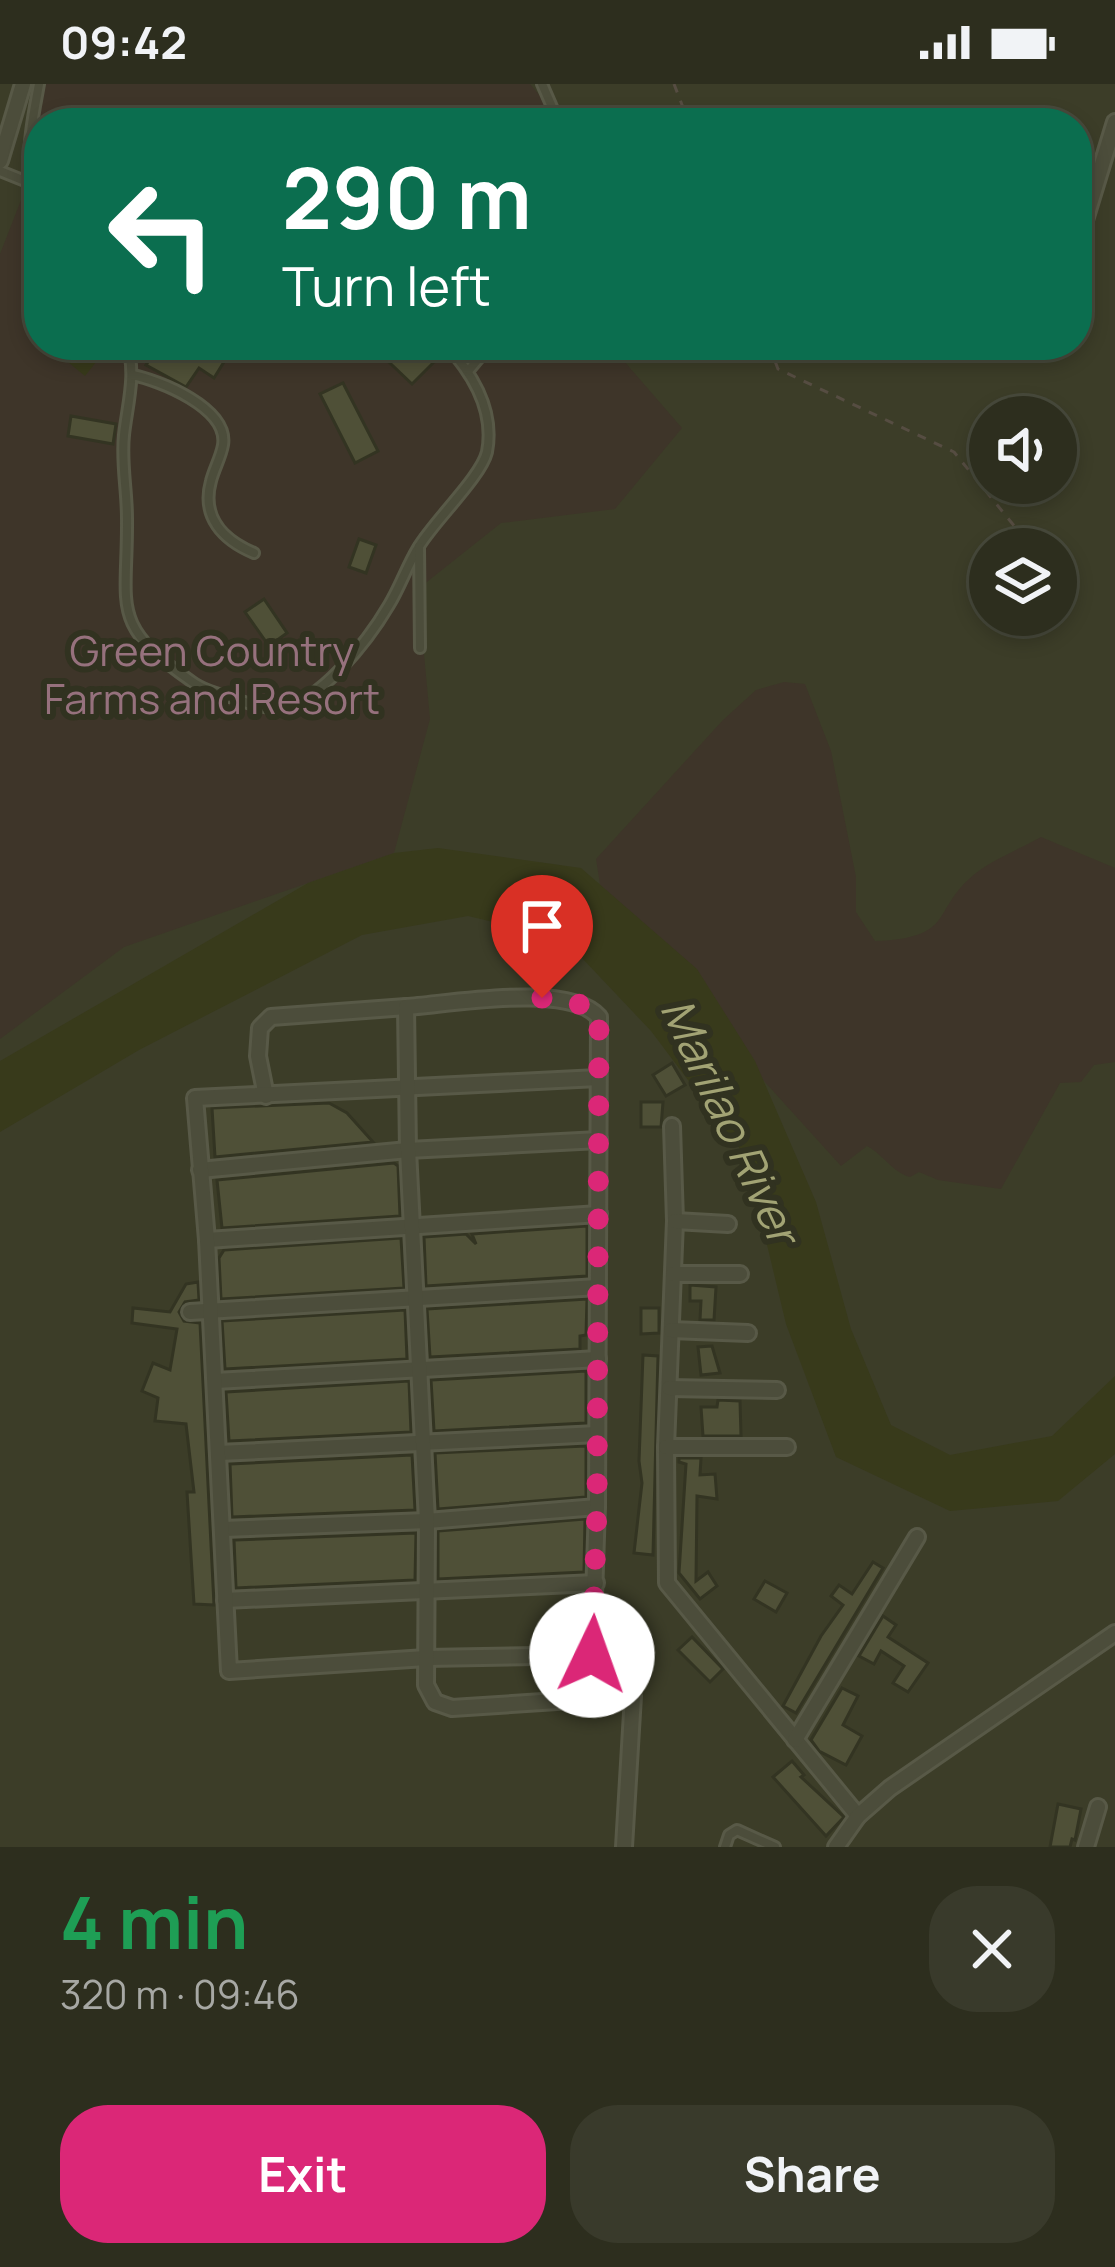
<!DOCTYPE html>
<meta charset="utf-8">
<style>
body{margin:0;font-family:Manrope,sans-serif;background:#393a2b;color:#f1f3f6;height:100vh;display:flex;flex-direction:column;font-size:45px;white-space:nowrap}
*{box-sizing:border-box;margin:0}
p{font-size:39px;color:#a7a8a4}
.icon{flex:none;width:66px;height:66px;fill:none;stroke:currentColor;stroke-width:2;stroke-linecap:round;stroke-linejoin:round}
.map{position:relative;height:1763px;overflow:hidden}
.sheet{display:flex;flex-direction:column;background:#2d2e1e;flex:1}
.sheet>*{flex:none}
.banner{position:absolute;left:24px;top:24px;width:1068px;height:252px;border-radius:48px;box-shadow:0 6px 18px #0003,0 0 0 3px #484a3c;background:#0b6e4f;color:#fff;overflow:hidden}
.tools{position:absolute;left:969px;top:312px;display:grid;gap:24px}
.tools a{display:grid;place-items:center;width:108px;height:108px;border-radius:50%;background:#2d2e1e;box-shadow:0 6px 18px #0003,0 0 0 3px #484a3c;font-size:60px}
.pin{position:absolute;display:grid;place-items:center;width:102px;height:102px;color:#fff;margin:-123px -51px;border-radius:50% 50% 50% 0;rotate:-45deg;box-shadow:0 0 12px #0007}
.pin .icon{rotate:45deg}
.me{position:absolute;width:132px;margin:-66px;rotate:3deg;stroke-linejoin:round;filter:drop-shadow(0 0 9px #0008)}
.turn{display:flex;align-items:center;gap:42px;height:252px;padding:0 60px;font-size:54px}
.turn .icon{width:156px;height:156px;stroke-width:2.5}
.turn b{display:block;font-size:84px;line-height:102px}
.round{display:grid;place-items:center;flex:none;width:126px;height:126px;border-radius:48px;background:#393a2b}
.headline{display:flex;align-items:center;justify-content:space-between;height:204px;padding:0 60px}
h1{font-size:72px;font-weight:700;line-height:90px;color:#1e9e55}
.action{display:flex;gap:24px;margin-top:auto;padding:24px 60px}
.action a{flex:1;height:138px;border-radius:48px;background:#db2777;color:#fff;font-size:48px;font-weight:700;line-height:138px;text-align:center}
.action a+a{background:#393a2b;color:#f1f3f6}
.status{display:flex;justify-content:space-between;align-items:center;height:84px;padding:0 60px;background:#2d2e1e;direction:ltr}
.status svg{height:33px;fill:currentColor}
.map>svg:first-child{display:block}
.green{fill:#3e3529}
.water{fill:#383a1b}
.building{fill:#4f5037;stroke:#333422;stroke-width:3}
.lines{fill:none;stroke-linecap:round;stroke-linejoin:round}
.lane-casing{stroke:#585947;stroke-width:14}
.street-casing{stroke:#585947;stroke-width:20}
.path{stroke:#564d42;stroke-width:3;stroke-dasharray:9 9;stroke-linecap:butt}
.lane{stroke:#4c4d3b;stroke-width:8}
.street{stroke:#4c4d3b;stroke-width:14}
.route{stroke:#db2777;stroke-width:21;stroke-dasharray:0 37.8}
.labels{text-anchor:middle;stroke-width:12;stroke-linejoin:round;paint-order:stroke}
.park-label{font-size:42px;fill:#96717d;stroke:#313220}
.water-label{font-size:45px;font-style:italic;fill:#a2a374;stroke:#313220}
</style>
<div class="status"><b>09:42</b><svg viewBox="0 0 49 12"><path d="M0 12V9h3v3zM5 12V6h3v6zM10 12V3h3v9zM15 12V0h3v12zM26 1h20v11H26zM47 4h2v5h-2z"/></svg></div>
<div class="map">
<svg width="1115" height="1763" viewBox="0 0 1115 1763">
<rect width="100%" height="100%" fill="#3c3d28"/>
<g class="green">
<path d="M37,0H530L563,39H39V261H610L682,344L615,425L501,439L418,505L430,635L394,769L124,863L0,955V170L23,111Z"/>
<path d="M784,598L805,600L831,667L856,793V828L875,857C960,854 928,824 980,786C998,773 1022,764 1041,753L1115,784V978L1094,981L1081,998L1060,999L1001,1105L938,1096L919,1088L910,1093C892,1088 884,1071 867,1062L841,1082L603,819L596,775L723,636L756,606Z"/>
</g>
<g class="water">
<path d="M47,261H106L108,263L85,292Z"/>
<path d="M438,764L581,784L697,885L755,977L816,1118L851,1245L891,1341L950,1371L1052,1352L1115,1292V1370L1058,1417L950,1427L836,1373L786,1240L746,1073L651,947L564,855L468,832L362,851L139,966L0,1048V977L308,799L394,769Z"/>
</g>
<g class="building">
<path d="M159,261H225L232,265L214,294L199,284L186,303L146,281Z"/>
<path d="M371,261H429L440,272L412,300Z"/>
<path d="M343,299L378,367L355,379L320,310Z"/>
<path d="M71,332L116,340L113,360L68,352Z"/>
<path d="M359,455L376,461L366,489L349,483Z"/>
<path d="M264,515L287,549L269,562L245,528Z"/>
<path d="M672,979L685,1001L666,1012L653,991Z"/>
<path d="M641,1018H663L661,1043H641Z"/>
<path d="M329,1019L347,1029L373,1058L215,1073L212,1024Z"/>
<path d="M394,1079L398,1082L400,1132L222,1144L217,1096Z"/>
<path d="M587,1142V1192L426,1202L424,1153L466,1150L476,1160L472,1150Z"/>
<path d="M401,1154L404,1204L221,1215L219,1174L224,1166Z"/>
<path d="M198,1198L199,1216L185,1218L179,1228L184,1237L200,1239L214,1521L194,1520L187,1408H194L186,1340L155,1337L158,1314L142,1307L153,1279L170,1286L177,1245L132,1239L133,1224L170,1228L186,1200Z"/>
<path d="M690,1201L716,1203L714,1236H700L701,1217H690Z"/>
<path d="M587,1215L586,1251L580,1252V1265L430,1273L427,1225Z"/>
<path d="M641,1224H659V1249L641,1250Z"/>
<path d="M405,1226L407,1275L225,1285L222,1237Z"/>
<path d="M712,1262L720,1289L701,1291L698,1263Z"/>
<path d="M643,1271L658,1272L653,1471L634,1469L642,1399L639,1377Z"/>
<path d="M586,1287V1339L434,1347L431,1296Z"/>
<path d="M409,1297L411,1348L229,1357L226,1308Z"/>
<path d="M718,1316L740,1317L741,1352H703L701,1323H717Z"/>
<path d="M586,1362V1413L438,1425L435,1369Z"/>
<path d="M412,1371L415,1426L232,1433L230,1380Z"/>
<path d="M679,1374H701L700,1391L715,1390L717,1415L697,1412L696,1497L708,1488L717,1502L700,1515L679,1489L686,1380L679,1378Z"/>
<path d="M585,1435L584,1488L438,1495V1447Z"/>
<path d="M416,1449L415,1496L236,1504L234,1456Z"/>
<path d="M873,1478L883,1484L796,1629L783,1622L821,1552L843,1521L831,1512L839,1501L852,1510Z"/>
<path d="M765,1497L787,1509L776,1528L754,1515Z"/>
<path d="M883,1532L896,1541L888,1553L928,1579L908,1608L893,1599L904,1582L881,1567L874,1580L859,1572Z"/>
<path d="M692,1553L723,1585L710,1598L678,1566Z"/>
<path d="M842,1604L858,1612L843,1641L862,1652L846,1681L819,1667L811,1656Z"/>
<path d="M792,1677L804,1691L801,1693L844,1733L826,1752L773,1693Z"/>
<path d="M1058,1720L1081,1725L1075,1756L1072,1755L1070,1763H1050Z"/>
</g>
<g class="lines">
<g class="lane-casing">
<g id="lane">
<path d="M542,0L559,39"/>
<path d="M0,87L30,99"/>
<path d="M39,113C21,81 33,35 39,0"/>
<path d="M127,261C137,290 127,322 124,351C121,378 127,406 127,434C128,524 108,539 191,597C203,606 219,610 233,614C247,619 263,625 278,624C319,621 369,555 389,521C400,503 407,482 418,464C433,438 481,393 487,368C495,326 473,290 446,261"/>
<path d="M469,286L490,261"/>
<path d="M132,291C159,296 229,324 223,361C221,373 214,385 211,397C201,433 223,456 254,469"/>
<path d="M419,463L420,564"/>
<path d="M725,1763L729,1751L737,1746L775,1763"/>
</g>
</g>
<g class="street-casing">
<g id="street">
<path d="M0,77L23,0"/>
<path d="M1085,136L1115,38"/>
<path d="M266,1012L258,972L260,944L271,933L406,923"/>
<path d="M672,1042L675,1137L666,1363L667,1499L858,1732"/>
<path d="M200,1086L408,1066L599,1056"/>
<path d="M675,1137L728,1140"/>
<path d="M207,1156L599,1130"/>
<path d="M673,1190H740"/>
<path d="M190,1228L598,1203"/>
<path d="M671,1246L748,1249"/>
<path d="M215,1297L598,1275"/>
<path d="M669,1304L777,1306"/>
<path d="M666,1363H787"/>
<path d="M219,1369L597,1350"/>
<path d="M224,1445L427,1437L597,1423"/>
<path d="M225,1516L596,1499"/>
<path d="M592,1571L426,1574L229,1587L207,1156L195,1014L598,994"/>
<path d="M621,1612V1578L614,1573L592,1571L597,1423L599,933C569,898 451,920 406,923L408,1066L427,1437L426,1601L435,1618L452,1624L633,1612L624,1763"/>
<path d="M795,1656L917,1453"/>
<path d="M836,1763L858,1732L890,1704L1115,1549"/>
<path d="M1086,1763L1098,1723"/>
</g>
</g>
<g class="path">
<path d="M674,0L689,39"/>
<path d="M769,261L778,285L954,368L1033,465"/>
</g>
<use href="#lane" class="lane"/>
<use href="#street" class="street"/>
</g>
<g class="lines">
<path class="route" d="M542,914L589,922L599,933L597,1423L592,1571"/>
</g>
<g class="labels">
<g class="park-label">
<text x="212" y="582">Green Country<tspan x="212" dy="48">Farms and Resort</tspan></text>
</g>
<g class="water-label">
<text transform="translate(730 1037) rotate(65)" y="16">Marilao River</text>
</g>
</g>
</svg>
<div class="tools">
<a><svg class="icon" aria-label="sound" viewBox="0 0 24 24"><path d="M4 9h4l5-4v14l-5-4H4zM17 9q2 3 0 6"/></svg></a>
<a><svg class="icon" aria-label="layers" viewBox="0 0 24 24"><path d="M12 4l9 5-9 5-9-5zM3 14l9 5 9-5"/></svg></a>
</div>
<div class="pin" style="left:542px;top:914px;background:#d93025"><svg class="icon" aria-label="arrive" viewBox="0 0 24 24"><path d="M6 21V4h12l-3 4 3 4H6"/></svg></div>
<svg class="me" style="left:592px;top:1571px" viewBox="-20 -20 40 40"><circle r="19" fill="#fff"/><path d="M0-13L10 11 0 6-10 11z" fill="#db2777"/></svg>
<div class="banner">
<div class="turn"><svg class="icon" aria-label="left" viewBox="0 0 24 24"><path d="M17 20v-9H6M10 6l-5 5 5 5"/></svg><div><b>290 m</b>Turn left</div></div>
</div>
</div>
<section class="sheet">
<div class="headline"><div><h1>4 min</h1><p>320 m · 09:46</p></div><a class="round"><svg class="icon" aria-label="close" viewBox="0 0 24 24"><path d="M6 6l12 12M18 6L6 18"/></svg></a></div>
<div class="action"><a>Exit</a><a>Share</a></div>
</section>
